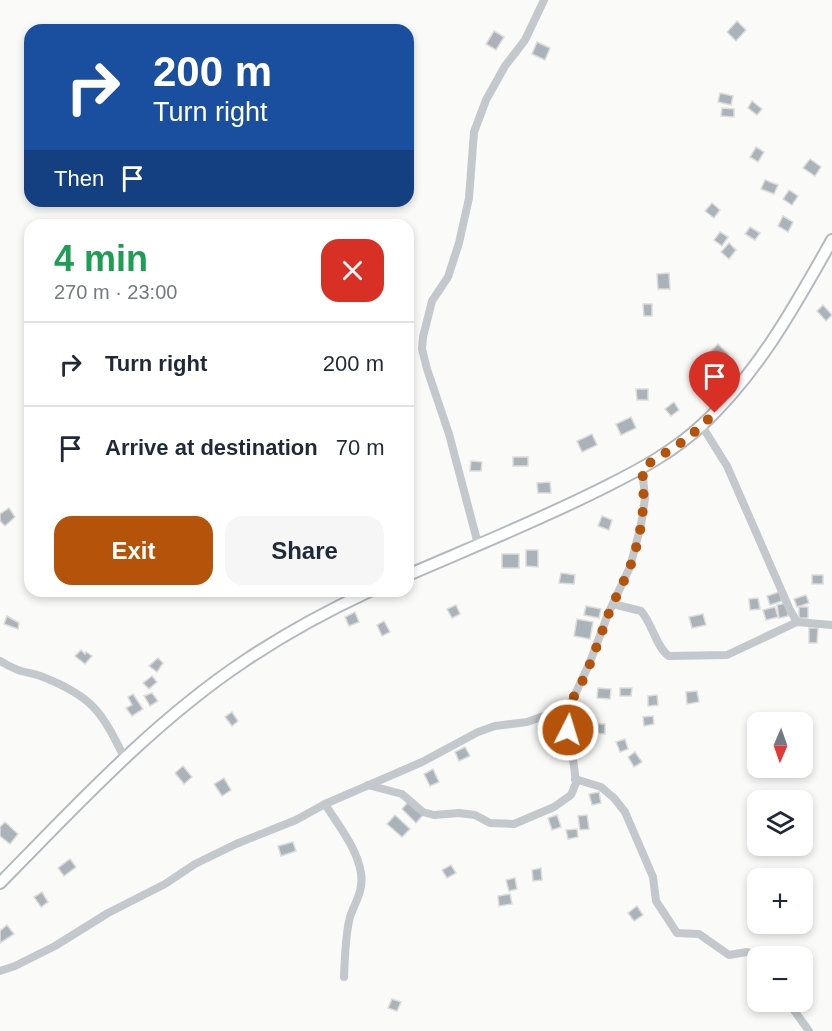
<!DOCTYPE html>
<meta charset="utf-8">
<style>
body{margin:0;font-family:Helvetica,sans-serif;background:#f6f6f7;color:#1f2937;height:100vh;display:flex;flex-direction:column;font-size:22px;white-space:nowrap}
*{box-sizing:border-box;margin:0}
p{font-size:20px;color:#747a83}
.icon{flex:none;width:33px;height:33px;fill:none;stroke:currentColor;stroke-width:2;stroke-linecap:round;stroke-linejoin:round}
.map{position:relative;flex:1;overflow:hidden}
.side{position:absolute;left:24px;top:219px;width:390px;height:378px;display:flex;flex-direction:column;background:#fff;border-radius:18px;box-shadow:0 3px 9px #0003}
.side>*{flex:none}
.banner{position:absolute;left:24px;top:24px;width:390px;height:183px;border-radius:18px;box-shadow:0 3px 9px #0003;background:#1a4fa0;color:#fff;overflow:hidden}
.needle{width:39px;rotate:182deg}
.controls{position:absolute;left:747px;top:712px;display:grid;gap:12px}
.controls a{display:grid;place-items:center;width:66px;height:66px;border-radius:12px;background:#fff;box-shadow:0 3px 9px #0003;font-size:30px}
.pin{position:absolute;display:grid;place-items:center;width:51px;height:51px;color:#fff;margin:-62px -26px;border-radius:50% 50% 50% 0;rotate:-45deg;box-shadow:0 0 6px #0007}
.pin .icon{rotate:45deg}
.me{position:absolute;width:66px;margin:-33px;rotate:5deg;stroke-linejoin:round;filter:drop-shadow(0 0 4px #0008)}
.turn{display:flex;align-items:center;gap:21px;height:126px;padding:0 30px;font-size:27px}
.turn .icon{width:78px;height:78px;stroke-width:2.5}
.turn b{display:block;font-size:42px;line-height:51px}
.then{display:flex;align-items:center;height:57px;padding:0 30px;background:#0003;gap:12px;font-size:22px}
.round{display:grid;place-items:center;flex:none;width:63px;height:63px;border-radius:18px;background:#f6f6f7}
.overview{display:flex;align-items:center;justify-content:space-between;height:102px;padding:0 30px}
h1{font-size:36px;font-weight:700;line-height:45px;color:#1e9e55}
.button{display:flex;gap:12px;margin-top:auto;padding:12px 30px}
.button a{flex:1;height:69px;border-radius:18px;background:#b45309;color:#fff;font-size:24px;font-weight:700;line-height:69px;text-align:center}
.button a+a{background:#f6f6f7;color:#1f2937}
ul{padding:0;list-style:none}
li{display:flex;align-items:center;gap:18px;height:84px;padding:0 30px;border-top:2px solid #e0e1e3}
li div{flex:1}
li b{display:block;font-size:22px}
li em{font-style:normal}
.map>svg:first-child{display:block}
.building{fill:#aab3b9;stroke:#dcdcda;stroke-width:1.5}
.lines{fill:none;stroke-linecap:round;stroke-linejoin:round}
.secondary-casing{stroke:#b3babf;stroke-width:14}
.street{stroke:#c3c8cc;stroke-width:8}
.secondary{stroke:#fff;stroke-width:10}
.route{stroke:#b45309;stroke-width:10;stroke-dasharray:0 18}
</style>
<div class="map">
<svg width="832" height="1031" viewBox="0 0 832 1031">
<rect width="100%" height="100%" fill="#fafaf8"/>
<g class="building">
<path d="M737,21L746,30L736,41L727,32Z"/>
<path d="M494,31L504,37L496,50L486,44Z"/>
<path d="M537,42L550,48L545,60L532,54Z"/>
<path d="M720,93L733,96L731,105L718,102Z"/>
<path d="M752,101L762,109L757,115L748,108Z"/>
<path d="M722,108L734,109V117L721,116Z"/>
<path d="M756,147L764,152L758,162L750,157Z"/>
<path d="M810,159L821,167L815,176L803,168Z"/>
<path d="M765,180L778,185L774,194L761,189Z"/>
<path d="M789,190L798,196L792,205L783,199Z"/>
<path d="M712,203L720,210L714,218L705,211Z"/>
<path d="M783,216L793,222L788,232L778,226Z"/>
<path d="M750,227L760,233L755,240L745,234Z"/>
<path d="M720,232L728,237L722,246L714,240Z"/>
<path d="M729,243L736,250L729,259L721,252Z"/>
<path d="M669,273L670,289H658L657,274Z"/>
<path d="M643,304H652V316H644Z"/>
<path d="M823,305L832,315L826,321L817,311Z"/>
<path d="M718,344L728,354L716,367L705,357Z"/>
<path d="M701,361L719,370L714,381L696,372Z"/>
<path d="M636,389H648V400H637Z"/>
<path d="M674,402L679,410L671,416L665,409Z"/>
<path d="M631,417L636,428L621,435L616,424Z"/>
<path d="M592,434L597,445L582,452L577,441Z"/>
<rect x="513" y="457" width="15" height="9"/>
<path d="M471,461L482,462L481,471H470Z"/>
<path d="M550,482L551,493H538L537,483Z"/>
<path d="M9,508L15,517L5,526L0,521V514Z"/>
<path d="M602,516L612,520L609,530L598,526Z"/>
<path d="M526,550H538V567L526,566Z"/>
<rect x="502" y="554" width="17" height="14"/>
<path d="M561,573L575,575L574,584L559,583Z"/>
<rect x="812" y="575" width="11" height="9"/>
<path d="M779,592L782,601L770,605L767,596Z"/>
<path d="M806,595L809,603L797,607L794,599Z"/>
<path d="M758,598L760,609L750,610L749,599Z"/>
<path d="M786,603L788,616L779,618L777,605Z"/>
<path d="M456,605L460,614L452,618L447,609Z"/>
<path d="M586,606L601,609L599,618L584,615Z"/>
<path d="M775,607L778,617L766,620L763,610Z"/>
<rect x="799" y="607" width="9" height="11"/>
<path d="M355,612L359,622L349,626L345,617Z"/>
<path d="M703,614L706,625L692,628L689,617Z"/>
<path d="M7,616L19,623L18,629L4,624Z"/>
<path d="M577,619L593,622L590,639L574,636Z"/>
<path d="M384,621L390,632L382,636L377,625Z"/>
<path d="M809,628H818L817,643H809Z"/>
<path d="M81,650L85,654L86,652L92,656L85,664L75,656Z"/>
<path d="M158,658L163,663L157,672L149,666Z"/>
<path d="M152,676L157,682L149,689L143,683Z"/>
<path d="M598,688L611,689L610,699L597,698Z"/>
<path d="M620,688H632L631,696H620Z"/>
<path d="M697,691L699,702L687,704L686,692Z"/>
<path d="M152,693L158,701L150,706L144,696Z"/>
<path d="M133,694L143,709L132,716L126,708L132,705L128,697Z"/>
<path d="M657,695L658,705L648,706V696Z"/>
<path d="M232,712L238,721L232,726L225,717Z"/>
<path d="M653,716L654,724L644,726L643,717Z"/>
<path d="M595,724H605V734L595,733Z"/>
<path d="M625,739L628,749L620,752L616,742Z"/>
<path d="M465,747L470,756L459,761L455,752Z"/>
<path d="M635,752L642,762L634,767L628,757Z"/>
<path d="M183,766L192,777L184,784L175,773Z"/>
<path d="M433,769L439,782L430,786L424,774Z"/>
<path d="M224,778L231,790L222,796L214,784Z"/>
<path d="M599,792L601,803L592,805L589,794Z"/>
<path d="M409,801L424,814L416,823L402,809Z"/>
<path d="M395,815L410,829L402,837L387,824Z"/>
<path d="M557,815L561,827L552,830L548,818Z"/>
<path d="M587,815L589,829L580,830L578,816Z"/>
<path d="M5,822L18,834L10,844L0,836V827Z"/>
<path d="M577,829L578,837L568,839L566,830Z"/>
<path d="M293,842L296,851L281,856L278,846Z"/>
<path d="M70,859L76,867L64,876L58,868Z"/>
<path d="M451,865L456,873L447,878L442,870Z"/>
<path d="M541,868L542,880L533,881L532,870Z"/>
<path d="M515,878L517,889L509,891L506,880Z"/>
<path d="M42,892L48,902L41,907L34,897Z"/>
<path d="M510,894L512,904L499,906L498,896Z"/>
<path d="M637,906L643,915L634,921L628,913Z"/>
<path d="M7,925L14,934L0,943V931Z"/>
<path d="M392,999L401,1002L397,1011L388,1008Z"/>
</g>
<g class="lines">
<g class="secondary-casing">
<g id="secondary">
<path d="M408,575C475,546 542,519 607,486C641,469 674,451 702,425C758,373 795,306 832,240"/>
<path d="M0,883C76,806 152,723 243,662C283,635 327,611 370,591"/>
</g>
</g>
<g class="street">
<path d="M702,426L727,466L790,610L797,622"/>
<path d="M478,544L449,434L427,369L422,349L423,337L432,301L448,277L459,243L469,198L474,132L486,100L505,66L525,40L544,0"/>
<path d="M613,604L641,611C652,623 657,649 669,656L727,655L797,622L832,625"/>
<path d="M0,661C7,665 14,669 21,671C28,673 36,674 43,677C94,697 102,713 125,759"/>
<path d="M575,779L601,787L614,798L625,812L653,877L656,901L677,933L699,934L729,955L747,952L759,957"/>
<path d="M368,785L402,794L423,812L434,815L459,813L475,815L490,823L514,824L554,807L571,795L576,783L575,774L566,708"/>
<path d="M325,804C338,825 357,848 361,873C364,890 355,902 350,917C345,936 345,957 344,977"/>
<path d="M0,971L15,966L55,946L108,913L165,884L195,864L236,844L296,820L325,804L422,762L478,732L495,726L527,722L566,708L573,699L590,662L608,614L630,567L641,525L645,498L642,468"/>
<path d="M788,1002L809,1031"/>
</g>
<use href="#secondary" class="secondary"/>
</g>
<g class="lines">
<path class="route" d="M568,730L566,708C585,684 595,650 606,621C612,603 623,585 630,567C642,533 646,503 642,468L687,439L715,413"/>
</g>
</svg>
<div class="controls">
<a><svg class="needle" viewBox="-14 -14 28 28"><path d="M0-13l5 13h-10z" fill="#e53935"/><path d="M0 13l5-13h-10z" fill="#747a83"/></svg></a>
<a><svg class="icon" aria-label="layers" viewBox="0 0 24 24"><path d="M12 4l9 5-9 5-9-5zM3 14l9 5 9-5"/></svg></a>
<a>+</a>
<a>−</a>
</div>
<div class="pin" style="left:715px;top:413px;background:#d93025"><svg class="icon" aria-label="arrive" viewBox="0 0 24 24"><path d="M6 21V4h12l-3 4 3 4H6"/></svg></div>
<svg class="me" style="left:568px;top:730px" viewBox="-20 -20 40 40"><circle r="17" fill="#b45309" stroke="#fff" stroke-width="3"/><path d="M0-11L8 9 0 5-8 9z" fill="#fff"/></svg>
<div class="banner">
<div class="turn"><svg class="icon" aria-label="right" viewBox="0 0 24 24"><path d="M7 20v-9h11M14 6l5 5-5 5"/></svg><div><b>200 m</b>Turn right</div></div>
<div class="then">Then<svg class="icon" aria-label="arrive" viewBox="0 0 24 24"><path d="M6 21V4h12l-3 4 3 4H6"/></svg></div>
</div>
<section class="side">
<div class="overview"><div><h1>4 min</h1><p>270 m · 23:00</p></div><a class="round" style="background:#d93025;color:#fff"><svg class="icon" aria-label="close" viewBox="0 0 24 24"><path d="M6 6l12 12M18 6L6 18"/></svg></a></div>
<ul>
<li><svg class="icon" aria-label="right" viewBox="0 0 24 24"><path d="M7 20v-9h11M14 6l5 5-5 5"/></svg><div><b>Turn right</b></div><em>200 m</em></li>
<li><svg class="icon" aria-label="arrive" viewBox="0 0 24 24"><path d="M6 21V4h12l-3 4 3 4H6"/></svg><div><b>Arrive at destination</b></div><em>70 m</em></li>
</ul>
<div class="button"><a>Exit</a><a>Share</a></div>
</section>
</div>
